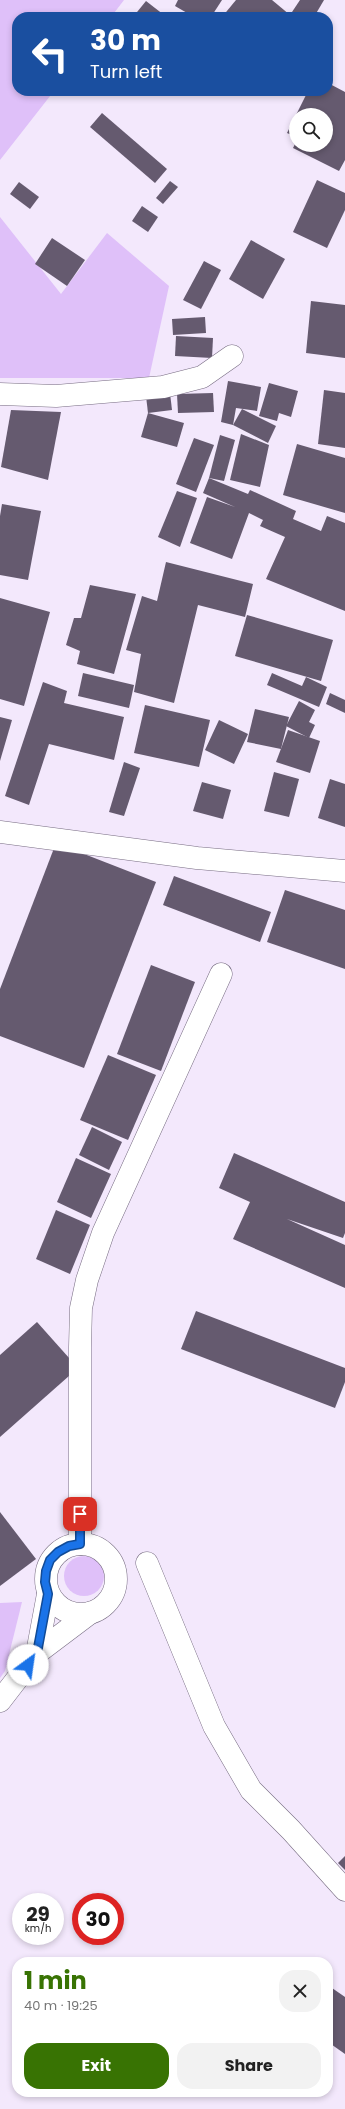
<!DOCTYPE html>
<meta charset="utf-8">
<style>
body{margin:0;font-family:Poppins,sans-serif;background:#f2f2f2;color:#222;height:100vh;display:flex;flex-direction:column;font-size:15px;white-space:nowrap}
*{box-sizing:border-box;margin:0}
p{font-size:13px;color:#767676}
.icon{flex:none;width:22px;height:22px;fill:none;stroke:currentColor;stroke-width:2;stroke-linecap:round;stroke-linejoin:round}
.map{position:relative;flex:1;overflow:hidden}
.drawer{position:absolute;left:12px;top:1957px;width:321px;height:140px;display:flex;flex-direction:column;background:#fff;border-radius:16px;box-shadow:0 2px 6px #0003}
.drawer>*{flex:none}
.banner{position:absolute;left:12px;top:12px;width:321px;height:84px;border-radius:16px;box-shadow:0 2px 6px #0003;background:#1a4fa0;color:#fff;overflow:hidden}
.fabs{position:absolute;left:289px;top:108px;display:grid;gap:8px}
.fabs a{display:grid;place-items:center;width:44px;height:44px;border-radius:50%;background:#fff;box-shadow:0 2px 6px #0003;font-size:20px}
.speed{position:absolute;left:12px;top:1893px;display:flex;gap:8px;font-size:20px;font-weight:700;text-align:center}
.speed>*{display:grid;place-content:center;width:52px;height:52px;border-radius:50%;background:#fff;box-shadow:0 2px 6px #0003;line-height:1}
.speed small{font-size:10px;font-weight:400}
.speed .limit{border:6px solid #d22;background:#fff;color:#111}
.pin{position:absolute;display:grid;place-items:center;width:34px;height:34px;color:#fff;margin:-17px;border-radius:8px;box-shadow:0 2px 6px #0006}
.me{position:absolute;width:44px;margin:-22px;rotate:31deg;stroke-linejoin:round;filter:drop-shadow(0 0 3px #0008)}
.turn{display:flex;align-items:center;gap:14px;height:84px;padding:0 12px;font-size:18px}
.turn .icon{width:52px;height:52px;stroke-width:2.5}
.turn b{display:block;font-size:28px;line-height:34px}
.round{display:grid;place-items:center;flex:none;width:42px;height:42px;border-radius:16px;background:#f2f2f2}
.head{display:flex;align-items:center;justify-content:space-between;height:68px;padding:0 12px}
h1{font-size:24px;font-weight:700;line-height:30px;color:#387303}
.primary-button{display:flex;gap:8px;margin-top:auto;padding:8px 12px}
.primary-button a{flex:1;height:46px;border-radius:16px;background:#387303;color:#fff;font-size:16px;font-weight:700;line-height:46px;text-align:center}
.primary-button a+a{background:#f2f2f2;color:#222}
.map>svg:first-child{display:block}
.green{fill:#dfc0f9}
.building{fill:#655a6f}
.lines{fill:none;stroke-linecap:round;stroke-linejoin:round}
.minor-casing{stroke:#776c82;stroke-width:23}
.minor{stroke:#fff;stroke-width:22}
.route-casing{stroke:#114b97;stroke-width:10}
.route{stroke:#1a73e8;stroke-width:7}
</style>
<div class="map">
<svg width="345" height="2109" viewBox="0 0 345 2109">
<rect width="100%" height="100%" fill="#f3e8fc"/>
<g class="green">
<path d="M0,0H124L111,17H17V91H54L0,160Z"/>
<path d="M0,217L61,294L107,233L169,286L149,378H0Z"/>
<circle cx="84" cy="1576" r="20"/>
<path d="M22,1602L5,1671L0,1678V1603Z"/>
</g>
<g class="building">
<path d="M178,0H222L211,17H194L175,6Z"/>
<path d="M236,0H272L290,15L289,17H222Z"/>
<path d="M300,0H324L314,17H293L290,15Z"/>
<path d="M146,1L164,15L163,17H133Z"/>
<path d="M328,83L345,92V160L339,171L293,148L296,142V145H326V115H296V137L287,133L308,91H328Z"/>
<path d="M102,113L167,169L155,183L90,127Z"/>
<path d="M317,180L345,193V210L327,248L293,232Z"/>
<path d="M170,181L178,187L163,204L156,198Z"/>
<path d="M19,182L39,197L30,209L10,194Z"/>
<path d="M142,206L158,217L148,232L132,221Z"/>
<path d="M52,238L85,260L67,286L35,264Z"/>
<path d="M251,240L285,259L263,299L229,279Z"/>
<path d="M204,261L221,270L201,309L183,300Z"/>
<path d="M311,301L345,305V358L306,353Z"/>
<path d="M205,317L206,333L173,335L172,319Z"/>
<path d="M176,336L213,338L212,358L175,356Z"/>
<path d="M228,381L261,387L257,411L236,408L233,425L221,422Z"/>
<path d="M269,383L298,391L291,417L279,413L277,421L259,416Z"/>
<path d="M324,390L345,393V448L318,444Z"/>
<path d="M170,393L172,410L148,413L146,396Z"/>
<path d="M213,393L214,412L178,413L177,394Z"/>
<path d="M242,409L276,426L268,443L233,425Z"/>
<path d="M11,410L61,412L48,480L1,467Z"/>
<path d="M148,413L184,423L177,447L141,437Z"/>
<path d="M241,434L269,445L260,487L230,480Z"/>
<path d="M220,435L235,440L224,481L209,478Z"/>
<path d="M194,438L214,445L196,492L176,484Z"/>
<path d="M297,444L345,458V513L283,495Z"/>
<path d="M209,478L248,494L250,490L296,511L293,519L321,531L327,516L345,523V611L266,579L285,537L260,526L263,520L249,513L232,559L190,543L207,497L235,507L203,493Z"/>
<path d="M177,491L197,498L180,547L158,537Z"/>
<path d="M2,504L41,511L28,580L0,575V516Z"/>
<path d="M166,562L253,584L245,617L198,605L174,703L134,692L141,654L126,650L142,596L157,601Z"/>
<path d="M90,585L136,594L114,674L77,664L80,651L66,645L74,618H81Z"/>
<path d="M0,598L50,612L24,706L0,699Z"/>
<path d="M247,615L333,640L321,681L235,656Z"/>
<path d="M83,673L134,685L129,708L78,696Z"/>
<path d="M272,673L302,686L306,677L327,687L319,707L267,685Z"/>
<path d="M43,682L67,691L64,703L124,717L114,760L49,744L29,805L5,796Z"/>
<path d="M330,693L345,700V713L326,704Z"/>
<path d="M299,701L315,710L309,722L315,725L309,738L286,726Z"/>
<path d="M145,705L210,720L199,767L134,753Z"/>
<path d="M255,709L289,717L281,749L247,742Z"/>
<path d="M0,717L12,720L0,761Z"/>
<path d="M219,720L248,734L234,764L205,750Z"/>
<path d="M288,730L320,741L310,773L276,762Z"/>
<path d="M124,762L140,768L124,816L109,812Z"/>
<path d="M274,772L299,779L289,817L264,811Z"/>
<path d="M330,779L345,784V827L318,818Z"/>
<path d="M202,782L231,790L223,819L193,811Z"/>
<path d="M56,843L156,882L84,1068L0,1036V989Z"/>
<path d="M174,876L271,912L260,942L163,905Z"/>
<path d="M285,890L345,910V969L267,942Z"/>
<path d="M151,965L195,982L161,1071L117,1054Z"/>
<path d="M108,1055L156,1075L128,1140L80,1120Z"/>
<path d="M92,1127L122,1142L109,1170L79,1155Z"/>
<path d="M234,1153L345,1202V1233L343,1238L287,1219L345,1245V1288L233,1239L250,1202L219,1188Z"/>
<path d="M76,1158L111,1174L91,1218L57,1202Z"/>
<path d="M56,1210L90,1225L70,1274L36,1259Z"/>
<path d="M196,1311L345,1368V1382L335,1408L181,1349Z"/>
<path d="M37,1322L78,1368L0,1437V1355Z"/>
<path d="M0,1512L36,1559L0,1586Z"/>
<path d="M345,1856V1870L338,1863Z"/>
<path d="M332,1988L345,1997V2054L328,2042V1994Z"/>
</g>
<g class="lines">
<g class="minor-casing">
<g id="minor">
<path d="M0,394L56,396L163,387L202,377L232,356"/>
<path d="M0,832L197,858L345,871"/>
<circle cx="81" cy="1579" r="35"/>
<path d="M80,1544V1347L81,1308L87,1280L103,1233L221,974"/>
<path d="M147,1563L214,1726L251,1790L291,1830L345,1890"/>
<path d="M37,1653L48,1594"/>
<path d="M0,1701L37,1653L90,1613"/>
</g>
</g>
<use href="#minor" class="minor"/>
</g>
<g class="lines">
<g class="route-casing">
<path id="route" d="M28,1665L37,1653L48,1594L45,1582L46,1571L50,1560L58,1552L69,1546L80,1544V1514"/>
</g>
<use href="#route" class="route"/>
</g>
</svg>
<div class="fabs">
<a><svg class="icon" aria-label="search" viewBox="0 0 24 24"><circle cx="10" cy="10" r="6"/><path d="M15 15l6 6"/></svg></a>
</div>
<div class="speed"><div>29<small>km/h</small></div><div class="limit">30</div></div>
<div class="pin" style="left:80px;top:1514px;background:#d93025"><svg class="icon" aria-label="arrive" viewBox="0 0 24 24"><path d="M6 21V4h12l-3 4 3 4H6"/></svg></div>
<svg class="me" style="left:28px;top:1665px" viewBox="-20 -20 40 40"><circle r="19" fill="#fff"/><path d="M0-13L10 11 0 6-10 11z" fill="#1a73e8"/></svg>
<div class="banner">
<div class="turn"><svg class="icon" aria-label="left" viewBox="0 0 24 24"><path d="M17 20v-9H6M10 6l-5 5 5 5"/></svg><div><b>30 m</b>Turn left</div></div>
</div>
<section class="drawer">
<div class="head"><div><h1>1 min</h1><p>40 m · 19:25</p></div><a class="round"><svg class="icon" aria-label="close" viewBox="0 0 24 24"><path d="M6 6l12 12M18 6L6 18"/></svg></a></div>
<div class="primary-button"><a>Exit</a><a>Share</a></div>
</section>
</div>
